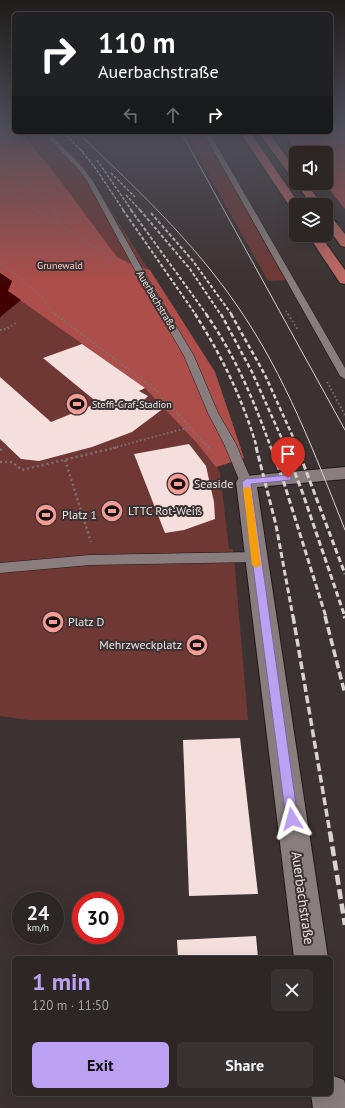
<!DOCTYPE html>
<meta charset="utf-8">
<style>
body{margin:0;font-family:"PT Sans",sans-serif;background:#383232;color:#f1f3f6;height:100vh;display:flex;flex-direction:column;font-size:15px;white-space:nowrap}
*{box-sizing:border-box;margin:0}
p{font-size:13px;color:#a6a5a7}
.icon{flex:none;width:22px;height:22px;fill:none;stroke:currentColor;stroke-width:2;stroke-linecap:round;stroke-linejoin:round}
.map{position:relative;flex:1;overflow:hidden}
.details{position:absolute;left:12px;top:956px;width:321px;height:140px;display:flex;flex-direction:column;background:#2c2625;border-radius:6px;box-shadow:0 4px 16px #0002,0 0 0 1px #484342}
.details>*{flex:none}
.banner{position:absolute;left:12px;top:12px;width:321px;height:122px;border-radius:6px;box-shadow:0 4px 16px #0002,0 0 0 1px #484342;background:#202124;color:#fff;overflow:hidden}
.controls{position:absolute;left:289px;top:146px;display:grid;gap:8px}
.controls a{display:grid;place-items:center;width:44px;height:44px;border-radius:6px;background:#2c2625;box-shadow:0 4px 16px #0002,0 0 0 1px #484342;font-size:20px}
.speed{position:absolute;left:12px;top:892px;display:flex;gap:8px;font-size:20px;font-weight:700;text-align:center}
.speed>*{display:grid;place-content:center;width:52px;height:52px;border-radius:50%;background:#2c2625;box-shadow:0 4px 16px #0002,0 0 0 1px #484342;line-height:1}
.speed small{font-size:10px;font-weight:400}
.speed .limit{border:6px solid #d22;background:#fff;color:#111}
.pin{position:absolute;display:grid;place-items:center;width:34px;height:34px;color:#fff;margin:-41px -17px;border-radius:50% 50% 50% 0;rotate:-45deg;box-shadow:0 0 4px #0007}
.pin .icon{rotate:45deg}
.me{position:absolute;width:44px;margin:-22px;rotate:352deg;stroke-linejoin:round;filter:drop-shadow(0 0 3px #0008)}
.turn{display:flex;align-items:center;gap:14px;height:84px;padding:0 20px;font-size:18px}
.turn .icon{width:52px;height:52px;stroke-width:2.5}
.turn b{display:block;font-size:28px;line-height:34px}
.lanes{display:flex;align-items:center;height:38px;padding:0 20px;background:#0003;justify-content:center;gap:20px;direction:ltr}
.lanes .off{opacity:.35}
.round{display:grid;place-items:center;flex:none;width:42px;height:42px;border-radius:6px;background:#383232}
.headline{display:flex;align-items:center;justify-content:space-between;height:68px;padding:0 20px}
h1{font-size:24px;font-weight:600;line-height:30px;color:#bca0f2}
.button{display:flex;gap:8px;margin-top:auto;padding:8px 20px}
.button a{flex:1;height:46px;border-radius:6px;background:#bca0f2;color:#111;font-size:16px;font-weight:600;line-height:46px;text-align:center}
.button a+a{background:#383232;color:#f1f3f6}
.map>svg:first-child{display:block}
.green{fill:#703835}
.forest{fill:#ad4e4b}
.water{fill:#420004}
.building{fill:#f5dfdc}
.lines{fill:none;stroke-linecap:round;stroke-linejoin:round}
.service-casing{stroke:#211919;stroke-width:1}
.minor-casing{stroke:#211919;stroke-width:2}
.motorway-casing{stroke:#211919;stroke-width:2}
.path-far3{stroke:#7a7271;stroke-width:1;stroke-dasharray:1 1.5;stroke-linecap:butt}
.path-far2{stroke:#7a7271;stroke-width:1.5;stroke-dasharray:1 2;stroke-linecap:butt}
.path-far1{stroke:#7a7271;stroke-width:2;stroke-dasharray:1.5 2.5;stroke-linecap:butt}
.path{stroke:#7a7271;stroke-width:2.5;stroke-dasharray:2 3;stroke-linecap:butt}
.service{fill:#897e7d;fill-rule:evenodd}
.minor{fill:#897e7d;fill-rule:evenodd}
.motorway{fill:#c36964;fill-rule:evenodd}
.tram{stroke:#d8d2d2;stroke-width:1}
.rail-far5{stroke:#d8d2d2;stroke-width:1.5;stroke-dasharray:3 1.5;stroke-linecap:butt}
.rail-far4{stroke:#d8d2d2;stroke-width:2;stroke-dasharray:3.5 2;stroke-linecap:butt}
.rail-far3{stroke:#d8d2d2;stroke-width:2.5;stroke-dasharray:4.5 2.5;stroke-linecap:butt}
.rail-far2{stroke:#d8d2d2;stroke-width:3;stroke-dasharray:6 3;stroke-linecap:butt}
.rail-far1{stroke:#d8d2d2;stroke-width:3.5;stroke-dasharray:8 3.5;stroke-linecap:butt}
.rail{stroke:#d8d2d2;stroke-width:4.5;stroke-dasharray:10 4.5;stroke-linecap:butt}
.route{fill:#bca0f2;stroke:#7a689d}
.slow{fill:#f59e0b}
.labels{text-anchor:middle;stroke-width:4;stroke-linejoin:round;paint-order:stroke}
.far-park-label{font-size:10px;fill:#fec9c4;stroke:#3b3231}
.far-street-label{font-size:10px;fill:#ece6e6;stroke:#3b3231}
.far-poi-label{font-size:10px;fill:#ece6e6;stroke:#3b3231;text-anchor:start}
.poi-label{font-size:12px;fill:#ece6e6;stroke:#3b3231;text-anchor:start}
.near-street-label{font-size:14px;fill:#ece6e6;stroke:#3b3231}
</style>
<div class="map">
<svg width="345" height="1108" viewBox="0 0 345 1108">
<rect width="100%" height="100%" fill="#3b3231"/>
<g class="green">
<path d="M0,129H14V132H49L82,163L114,216L215,372L244,458L217,467L220,473L229,549H233L234,558L248,720H28L0,716V317L21,300L7,291L12,281L0,273Z"/>
<path d="M185,132H204L289,280L268,281Z"/>
</g>
<g class="forest">
<path d="M0,129H14V132H21L56,175L117,257L133,265L150,270L215,372L244,458L216,467L196,442L145,388L7,291L12,281L0,273Z"/>
<path d="M331,129H345V209L324,183H326V153H299L282,132H331Z"/>
</g>
<path class="water" d="M0,273L12,281L8,291L21,300L0,317Z"/>
<g class="building">
<path d="M82,344L145,388L139,391L148,396L144,400L164,408L132,432L92,447L39,461L21,459L0,439V377L51,422L98,403L43,358Z"/>
<path d="M189,444L206,466L214,502L215,519L184,530L165,533L134,454Z"/>
<path d="M240,738L258,894L189,896L183,740Z"/>
<path d="M256,936L258,958H178L177,940Z"/>
</g>
<g class="lines">
<g class="service-casing">
<g id="service">
<path d="M42,132H48L83,168L93,181L144,272L194,356L218,413L236,444L252,482L250,485H242L240,482L224,444L208,413L184,356L136,272L87,181L79,170Z"/>
<path d="M203,132H209L345,368V379L340,376Z"/>
<path d="M255,552L260,554L262,557L260,560L255,562L90,565L0,573V563L90,555Z"/>
</g>
</g>
<g class="minor-casing">
<g id="minor">
<path d="M345,467V479L257,487L328,958H294L236,482L239,478L246,476Z"/>
<path d="M331,1075L344,1080L345,1084V1108H313L311,1094H331Z"/>
</g>
</g>
<g class="motorway-casing">
<g id="motorway">
<path d="M240,132H250L300,205H296V211L292,210Z"/>
<path d="M258,132H268L296,169V179L292,178Z"/>
<path d="M296,182L306,183L323,205H311Z"/>
<path d="M326,213L330,215L345,234V247L341,246L326,225Z"/>
<path d="M308,235H320L345,270V284L340,283Z"/>
</g>
</g>
<g class="path-far3">
<path d="M299,132L317,153"/>
<path d="M326,163L345,186"/>
<path d="M0,166L39,192L54,211"/>
<path d="M0,186L37,211"/>
</g>
<g class="path-far2">
<path d="M36,210C63,226 88,245 115,260"/>
<path d="M54,210L60,224"/>
<path d="M0,263L40,295L52,312L56,315"/>
<path d="M286,311L289,315"/>
</g>
<g class="path-far1">
<path d="M55,314L157,391L209,448"/>
<path d="M288,314L298,330"/>
<path d="M0,330L6,329L18,322"/>
<path d="M327,382L345,415"/>
<path d="M113,448L190,427"/>
</g>
<g class="path">
<path d="M208,447L212,451"/>
<path d="M0,450L5,448"/>
<path d="M65,460L91,542"/>
<path d="M0,462H12L22,470L118,447"/>
</g>
<use href="#service" class="service"/>
<use href="#minor" class="minor"/>
<use href="#motorway" class="motorway"/>
<g class="tram">
<path d="M77,132C135,187 193,241 238,307C285,375 315,454 345,530"/>
<path d="M181,132L345,430"/>
</g>
<g class="rail-far5">
<path d="M63,132L84,153"/>
<path d="M80,149L96,169L124,211"/>
<path d="M97,160L132,211"/>
<path d="M111,173L135,197"/>
<path d="M126,195L141,211"/>
</g>
<g class="rail-far4">
<path d="M123,210L196,315"/>
<path d="M131,210L207,315"/>
<path d="M140,210L190,269L221,315"/>
<path d="M151,213L193,261L232,315"/>
</g>
<g class="rail-far3">
<path d="M195,314C222,356 243,400 257,448"/>
<path d="M206,314C235,355 254,401 271,448"/>
<path d="M221,314L252,372L286,448"/>
<path d="M231,314L265,375L298,448"/>
</g>
<g class="rail-far2">
<path d="M256,447L276,525L293,617"/>
<path d="M271,447L284,483L326,617"/>
<path d="M285,447L303,494L345,617"/>
<path d="M297,447L345,574"/>
</g>
<g class="rail-far1">
<path d="M293,616L330,833"/>
<path d="M325,616L345,694"/>
<path d="M344,616L345,618"/>
</g>
<path class="rail" d="M330,832L345,925"/>
</g>
<linearGradient id="sky" x2="0" y2="1"><stop stop-color="#201c1b"/><stop offset="0.45" stop-color="#4f4f5a"/><stop offset="1" stop-color="#4f4f5a" stop-opacity="0"/></linearGradient>
<rect width="345" height="284" fill="url(#sky)"/>
<path class="route" d="M288,475L291,476V480L251,484L298,819L296,824L292,825L287,824L286,819L242,482L246,479Z"/>
<path class="slow" d="M247,486L251,489L261,565L256,568L252,565L243,489Z"/>
<defs>
<g id="stadium-disc" transform="scale(1.15)"><circle r="9.5" fill="#f59c95" stroke="#3b3231"/><path d="M0-5a6.5 5 0 1 0 0 10a6.5 5 0 1 0 0-10ZM-3.5-1.8h7v3.6h-7Z" fill="#111"/></g>
</defs>
<g fill-rule="evenodd">
<use href="#stadium-disc" x="77" y="404"/>
<use href="#stadium-disc" x="178" y="484"/>
<use href="#stadium-disc" x="112" y="511"/>
<use href="#stadium-disc" x="46" y="515"/>
<use href="#stadium-disc" x="53" y="622"/>
<use href="#stadium-disc" x="197" y="645"/>
</g>
<g class="labels">
<g class="far-park-label">
<text x="60" y="269">Grunewald</text>
</g>
<g class="far-street-label">
<text transform="translate(157 300) rotate(59)" y="4">Auerbachstraße</text>
</g>
<g class="far-poi-label">
<text x="92" y="408">Steffi-Graf-Stadion</text>
</g>
<g class="poi-label">
<text x="194" y="488">Seaside</text>
<text x="128" y="515">LTTC Rot-Weiß</text>
<text x="62" y="519">Platz 1</text>
<text x="68" y="626">Platz D</text>
<text x="182" y="649" text-anchor="end">Mehrzweckplatz</text>
</g>
<g class="near-street-label">
<text transform="translate(303 898) rotate(82)" y="5">Auerbachstraße</text>
</g>
</g>
</svg>
<div class="controls">
<a><svg class="icon" aria-label="sound" viewBox="0 0 24 24"><path d="M4 9h4l5-4v14l-5-4H4zM17 9q2 3 0 6"/></svg></a>
<a><svg class="icon" aria-label="layers" viewBox="0 0 24 24"><path d="M12 4l9 5-9 5-9-5zM3 14l9 5 9-5"/></svg></a>
</div>
<div class="speed"><div>24<small>km/h</small></div><div class="limit">30</div></div>
<div class="pin" style="left:288px;top:478px;background:#d93025"><svg class="icon" aria-label="arrive" viewBox="0 0 24 24"><path d="M6 21V4h12l-3 4 3 4H6"/></svg></div>
<svg class="me" style="left:292px;top:819px" viewBox="-20 -20 40 40"><path d="M0-17L14 15 0 8-14 15z" fill="#bca0f2" stroke="#fff" stroke-width="4"/></svg>
<div class="banner">
<div class="turn"><svg class="icon" aria-label="right" viewBox="0 0 24 24"><path d="M7 20v-9h11M14 6l5 5-5 5"/></svg><div><b>110 m</b>Auerbachstraße</div></div>
<div class="lanes"><svg class="icon off" aria-label="left" viewBox="0 0 24 24"><path d="M17 20v-9H6M10 6l-5 5 5 5"/></svg><svg class="icon off" aria-label="ahead" viewBox="0 0 24 24"><path d="M12 20V5M6 11l6-6 6 6"/></svg><svg class="icon" aria-label="right" viewBox="0 0 24 24"><path d="M7 20v-9h11M14 6l5 5-5 5"/></svg></div>
</div>
<section class="details">
<div class="headline"><div><h1>1 min</h1><p>120 m · 11:50</p></div><a class="round"><svg class="icon" aria-label="close" viewBox="0 0 24 24"><path d="M6 6l12 12M18 6L6 18"/></svg></a></div>
<div class="button"><a>Exit</a><a>Share</a></div>
</section>
</div>
